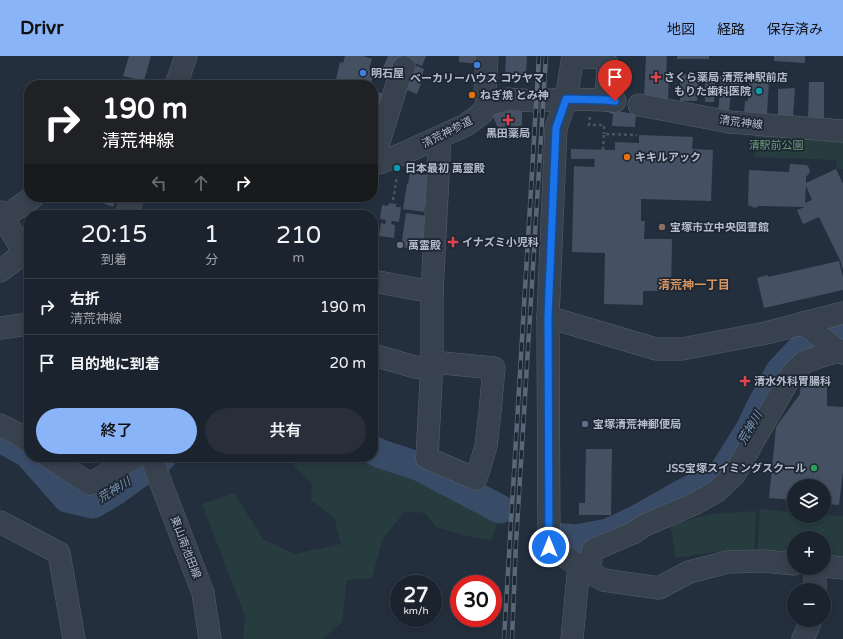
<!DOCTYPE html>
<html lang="ja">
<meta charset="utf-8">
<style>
body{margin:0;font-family:"Varela Round","Noto Sans JP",sans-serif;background:#282f3a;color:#f1f3f6;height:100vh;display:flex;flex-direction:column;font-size:15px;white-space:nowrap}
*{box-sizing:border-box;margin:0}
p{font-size:13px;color:#a0a4aa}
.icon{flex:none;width:22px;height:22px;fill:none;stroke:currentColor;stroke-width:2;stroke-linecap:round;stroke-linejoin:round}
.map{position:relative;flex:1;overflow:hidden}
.details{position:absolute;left:24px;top:154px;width:354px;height:252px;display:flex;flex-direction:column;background:#1b232e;border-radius:16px;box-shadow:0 2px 6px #0003,0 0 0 1px #39404a}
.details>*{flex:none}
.guide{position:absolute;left:24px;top:24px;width:354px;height:122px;border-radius:16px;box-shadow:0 2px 6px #0003,0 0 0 1px #39404a;background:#202124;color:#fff;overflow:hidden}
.fabs{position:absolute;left:787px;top:423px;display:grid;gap:8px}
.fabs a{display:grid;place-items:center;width:44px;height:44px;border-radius:50%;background:#1b232e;box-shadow:0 2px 6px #0003,0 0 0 1px #39404a;font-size:20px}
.speed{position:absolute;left:390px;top:519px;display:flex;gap:8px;font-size:20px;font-weight:700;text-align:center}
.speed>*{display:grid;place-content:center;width:52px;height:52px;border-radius:50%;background:#1b232e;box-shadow:0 2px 6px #0003,0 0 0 1px #39404a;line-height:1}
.speed small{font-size:10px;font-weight:400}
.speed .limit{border:6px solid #d22;background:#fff;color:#111}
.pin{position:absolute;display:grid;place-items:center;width:34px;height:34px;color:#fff;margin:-41px -17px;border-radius:50% 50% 50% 0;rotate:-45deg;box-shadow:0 0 4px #0007}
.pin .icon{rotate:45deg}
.me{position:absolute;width:44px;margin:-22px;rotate:0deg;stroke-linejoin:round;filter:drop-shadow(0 0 3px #0008)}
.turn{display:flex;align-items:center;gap:14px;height:84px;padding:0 12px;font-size:18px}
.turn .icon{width:52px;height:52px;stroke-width:2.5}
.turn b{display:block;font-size:28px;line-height:34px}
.lanes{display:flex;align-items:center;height:38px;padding:0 12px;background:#0003;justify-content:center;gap:20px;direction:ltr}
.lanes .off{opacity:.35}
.eta{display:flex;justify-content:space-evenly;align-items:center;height:68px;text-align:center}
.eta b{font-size:24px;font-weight:600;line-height:28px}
.cta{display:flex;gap:8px;margin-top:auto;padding:8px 12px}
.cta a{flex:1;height:46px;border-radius:24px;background:#8ab4f8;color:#111;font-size:16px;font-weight:600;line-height:46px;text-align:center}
.cta a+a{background:#282f3a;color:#f1f3f6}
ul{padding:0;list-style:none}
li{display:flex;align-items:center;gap:12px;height:56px;padding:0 12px;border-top:1px solid #39404a}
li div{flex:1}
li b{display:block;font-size:15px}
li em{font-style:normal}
header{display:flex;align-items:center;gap:24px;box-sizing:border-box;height:56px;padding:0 20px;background:#8ab4f8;color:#111}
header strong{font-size:19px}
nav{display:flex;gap:22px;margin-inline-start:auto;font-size:14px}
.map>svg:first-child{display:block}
.green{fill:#263c3f}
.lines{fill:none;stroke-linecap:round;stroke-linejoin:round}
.river{stroke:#394c67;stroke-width:29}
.building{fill:#455162;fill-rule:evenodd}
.minor-casing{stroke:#565f6c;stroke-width:23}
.path{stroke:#44595c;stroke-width:2.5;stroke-dasharray:3 3;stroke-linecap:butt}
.minor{stroke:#38414e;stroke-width:22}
.rail-casing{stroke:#5a6575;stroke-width:4.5}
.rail{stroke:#1d2633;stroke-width:3;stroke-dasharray:9;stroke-linecap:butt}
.route-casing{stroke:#114b97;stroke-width:10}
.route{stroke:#1a73e8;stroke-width:7}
.shop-dot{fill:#3f7fe0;stroke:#1d2633;stroke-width:1.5}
.health-dot{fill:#e0444e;stroke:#1d2633;stroke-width:1.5}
.culture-dot{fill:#0f9aa8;stroke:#1d2633;stroke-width:1.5}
.food-dot{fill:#e8710a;stroke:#1d2633;stroke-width:1.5}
.education-dot{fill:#8d6e63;stroke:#1d2633;stroke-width:1.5}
.worship-dot{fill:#6b7280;stroke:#1d2633;stroke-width:1.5}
.service-dot{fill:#5c6f8a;stroke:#1d2633;stroke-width:1.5}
.leisure-dot{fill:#2e9e5b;stroke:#1d2633;stroke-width:1.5}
.labels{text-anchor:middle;stroke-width:3.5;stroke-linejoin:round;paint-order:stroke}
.poi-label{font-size:11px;font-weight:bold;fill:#b4bcc9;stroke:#1d2633;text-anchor:start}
.street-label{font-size:11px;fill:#b4bcc9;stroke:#1d2633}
.park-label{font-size:11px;fill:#6b9a76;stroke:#1d2633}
.neighbourhood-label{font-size:12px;font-weight:bold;fill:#d59563;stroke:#1d2633}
.water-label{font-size:12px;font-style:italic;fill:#7c92b1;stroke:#1d2633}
</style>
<header>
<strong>Drivr</strong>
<nav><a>地図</a><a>経路</a><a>保存済み</a></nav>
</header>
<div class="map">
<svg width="843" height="583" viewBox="0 0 843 583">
<rect width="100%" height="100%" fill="#242f3e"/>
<g class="green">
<path d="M755,74L843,80V113H837L836,104L755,101Z"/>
<path d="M373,385L466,435L500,460L491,484L471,481L436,471L425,457L405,455L383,483L372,522L347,524L342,566L323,583H243L245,560L202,448L234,437L263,483L295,498L341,488L334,461L311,444L312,427L297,413L287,401H373Z"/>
<path d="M760,453L794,456V460H824V459L843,460V503L824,505V482H794V503L757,500Z"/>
<path d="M756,455L754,500L715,496L676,502L670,469L711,458Z"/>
</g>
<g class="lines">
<g class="river">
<path d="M0,382L29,398"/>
<path d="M373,394L381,398L418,410L500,453"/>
<path d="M31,401L67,442L93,448L115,435L162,401"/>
<path d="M555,481L576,483L608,477L634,465L680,439L722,418L749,375L759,354L780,315L800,294L839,276H843"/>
</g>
</g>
<g class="building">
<path d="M129,0H151L144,25L123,20Z"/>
<path d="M345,0H363L372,3L369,13L375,16L371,26L366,24L365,29H337L338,27H335L340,6L343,7Z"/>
<path d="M388,0H401L394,17L390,25L379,21Z"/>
<path d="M407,0H426L422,10L406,4Z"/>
<path d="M459,0H479V8L459,6Z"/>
<path d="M506,0H527L526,18H505Z"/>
<path d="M646,0H667L666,20H669L668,43L644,42Z"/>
<rect x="677" y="0" width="32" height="3"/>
<path d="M774,0H805V7L774,5Z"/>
<path d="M412,8L424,13L421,24L422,25L417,38L403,32Z"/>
<path d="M705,17L714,18L713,25H716L714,46H705Z"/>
<path d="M680,18H699L697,45H680Z"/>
<path d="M720,19H742L741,32H721Z"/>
<path d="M749,24L769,25L767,58H744L745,45H748Z"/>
<path d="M809,26H824V63H808Z"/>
<path d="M795,32L793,62H778V33Z"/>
<path d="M373,35L386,38L379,61L373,60Z"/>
<path d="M720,36L731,37L729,55L718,56Z"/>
<path d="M513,49L522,51V69L501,79L492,58Z"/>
<path d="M608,54L636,58L635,71L612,70L613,58L609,57Z"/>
<path d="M639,79L693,81L692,93L713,94L711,145L641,143V165H645L644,183H672L671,235H643V249L604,248L605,197L572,196L574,110L594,111L595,103H571V93L615,94V86L639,87Z"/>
<path d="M790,108L806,109L808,110L810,115L808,119L806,120V127L836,113L843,128V214L840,204L819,161L803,168L797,154L805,151L759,150L755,152L748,149L749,114L789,116ZM806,130L812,144L805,147Z"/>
<path d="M410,117L429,119L424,156L403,153L407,128H408Z"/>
<path d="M96,141H115L117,142L113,151L95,144Z"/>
<path d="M389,147L396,148V151H401L399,166L392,165L391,168L395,169L394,182L379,180L381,167L385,168L386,164L380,163L382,149L388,150Z"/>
<path d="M406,157L427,160L422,194L401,191Z"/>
<path d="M839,205L843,221V234L764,252L757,222L768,219V221Z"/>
<path d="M801,326L827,329V350L843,351V415L839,449L824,448V430H794V444L769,442L776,371L800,338Z"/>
<path d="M586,393H612L611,459H579V447H585Z"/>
</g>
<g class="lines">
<g class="minor-casing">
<g id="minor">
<path d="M487,0L485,35L488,48"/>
<path d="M573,0L566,43L556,72L548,261L549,491L603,524L659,532L689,516L728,506L763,505L794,508"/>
<path d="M573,0L602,2L608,9L606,44"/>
<path d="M176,29L186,0"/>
<path d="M639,49L672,55L729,66L843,75"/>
<path d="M373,105L379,107L402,98L466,69L482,57L488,48L507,43L536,45L566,43L606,44L615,45"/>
<path d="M373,105L398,25L404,11"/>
<path d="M0,156L24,197"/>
<path d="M126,159L133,141"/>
<path d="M0,164L33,141"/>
<path d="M0,215L24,197L29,191"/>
<path d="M373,225L432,236"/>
<path d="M548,261L656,293H682L766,277L843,257"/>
<path d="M803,267L836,293L843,297"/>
<path d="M0,272L29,268"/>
<path d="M373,299L415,311L432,313"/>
<path d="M432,306L494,312L490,356L486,390L476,423L427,402L432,306V236L440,81"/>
<path d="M0,369L18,378L29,386"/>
<path d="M49,401L90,428L135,401"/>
<path d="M151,401L203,537L210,583"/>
<path d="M0,466L59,497L74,583"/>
<path d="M824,510L843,512"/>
<path d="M815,512V534"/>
<path d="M588,515L593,494L633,477L643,470L694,448L717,435L734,419L792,318L804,306L819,301L838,295"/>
<path d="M572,583L579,509"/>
<path d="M803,583L811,564"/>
</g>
</g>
<g class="path">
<path d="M350,29L358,0"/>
<path d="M590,61L589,69H604V78"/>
<path d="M603,94L604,78L637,79"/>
<path d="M393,144L397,120"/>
</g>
<use href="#minor" class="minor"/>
<g class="rail-casing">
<g id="rail">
<path d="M504,583L539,0"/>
<path d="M512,583L516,487L546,0"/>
</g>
</g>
<use href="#rail" class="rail"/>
</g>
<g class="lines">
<g class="route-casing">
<path id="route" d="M549,491L548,261L556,72L566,43L606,44L615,45"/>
</g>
<use href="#route" class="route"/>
</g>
<g class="shop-dot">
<circle cx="477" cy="9" r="4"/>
<circle cx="363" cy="17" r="4"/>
</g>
<g class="health-dot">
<path d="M654 15h4v4h4v4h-4v4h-4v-4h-4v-4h4z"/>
<path d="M506 58h4v4h4v4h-4v4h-4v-4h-4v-4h4z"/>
<path d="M451 180h4v4h4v4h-4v4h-4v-4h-4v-4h4z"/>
<path d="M743 319h4v4h4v4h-4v4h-4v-4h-4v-4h4z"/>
</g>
<g class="culture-dot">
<circle cx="759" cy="35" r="4"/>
<circle cx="397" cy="112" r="4"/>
</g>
<g class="food-dot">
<circle cx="472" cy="39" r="4"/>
<circle cx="627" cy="101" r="4"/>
</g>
<circle class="education-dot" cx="662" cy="171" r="4"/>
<circle class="worship-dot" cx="400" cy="189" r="4"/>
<circle class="service-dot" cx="585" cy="368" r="4"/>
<circle class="leisure-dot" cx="814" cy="412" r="4"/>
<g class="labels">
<g class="poi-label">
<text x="371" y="21">明石屋</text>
<text x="664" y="25">さくら薬局 清荒神駅前店</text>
<text x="477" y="26" text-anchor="middle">ベーカリーハウス コウヤマ</text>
<text x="751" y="39" text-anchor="end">もりた歯科医院</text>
<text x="480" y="43">ねぎ焼 とみ神</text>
<text x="508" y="81" text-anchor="middle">黒田薬局</text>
<text x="635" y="105">キキルアック</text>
<text x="405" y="116">日本最初 萬靈殿</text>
<text x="670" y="175">宝塚市立中央図書館</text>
<text x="462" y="190">イナズミ小児科</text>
<text x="408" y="193">萬霊殿</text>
<text x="754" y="329">清水外科胃腸科</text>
<text x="593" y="372">宝塚清荒神郵便局</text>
<text x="806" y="416" text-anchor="end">JSS宝塚スイミングスクール</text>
</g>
<g class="street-label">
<text transform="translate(741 66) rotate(7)" y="4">清荒神線</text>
<text transform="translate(447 76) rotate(-27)" y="4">清荒神参道</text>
<text transform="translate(186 491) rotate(69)" y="4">東山南池田線</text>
</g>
<g class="park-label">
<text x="776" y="93">清駅前公園</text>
</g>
<g class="neighbourhood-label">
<text x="694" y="233">清荒神一丁目</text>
</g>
<g class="water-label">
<text transform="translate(750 372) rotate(-60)" y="4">荒神川</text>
<text transform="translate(114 434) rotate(-32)" y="4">荒神川</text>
</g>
</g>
</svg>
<div class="fabs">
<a><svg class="icon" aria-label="layers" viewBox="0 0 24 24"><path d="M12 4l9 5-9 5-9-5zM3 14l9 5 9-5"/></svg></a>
<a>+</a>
<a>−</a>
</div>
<div class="speed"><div>27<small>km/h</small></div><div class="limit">30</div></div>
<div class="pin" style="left:615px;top:45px;background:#d93025"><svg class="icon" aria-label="arrive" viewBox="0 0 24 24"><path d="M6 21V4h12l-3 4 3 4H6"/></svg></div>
<svg class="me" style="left:549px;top:491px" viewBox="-20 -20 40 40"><circle r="17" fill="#1a73e8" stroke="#fff" stroke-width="3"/><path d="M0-11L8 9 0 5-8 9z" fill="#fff"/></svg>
<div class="guide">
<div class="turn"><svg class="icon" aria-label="right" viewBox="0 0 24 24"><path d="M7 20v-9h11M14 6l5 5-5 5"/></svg><div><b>190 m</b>清荒神線</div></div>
<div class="lanes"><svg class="icon off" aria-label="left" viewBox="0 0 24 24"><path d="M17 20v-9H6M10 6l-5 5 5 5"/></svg><svg class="icon off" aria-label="ahead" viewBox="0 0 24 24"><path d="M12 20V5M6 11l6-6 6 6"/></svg><svg class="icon" aria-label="right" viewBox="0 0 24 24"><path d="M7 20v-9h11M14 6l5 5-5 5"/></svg></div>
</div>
<section class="details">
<div class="eta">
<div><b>20:15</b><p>到着</p></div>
<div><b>1</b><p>分</p></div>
<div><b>210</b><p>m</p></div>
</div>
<ul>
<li><svg class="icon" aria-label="right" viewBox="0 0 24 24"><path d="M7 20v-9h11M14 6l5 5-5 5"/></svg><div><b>右折</b><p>清荒神線</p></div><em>190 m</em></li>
<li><svg class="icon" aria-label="arrive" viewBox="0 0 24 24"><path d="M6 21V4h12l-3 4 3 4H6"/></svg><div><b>目的地に到着</b></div><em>20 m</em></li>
</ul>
<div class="cta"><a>終了</a><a>共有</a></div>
</section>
</div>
